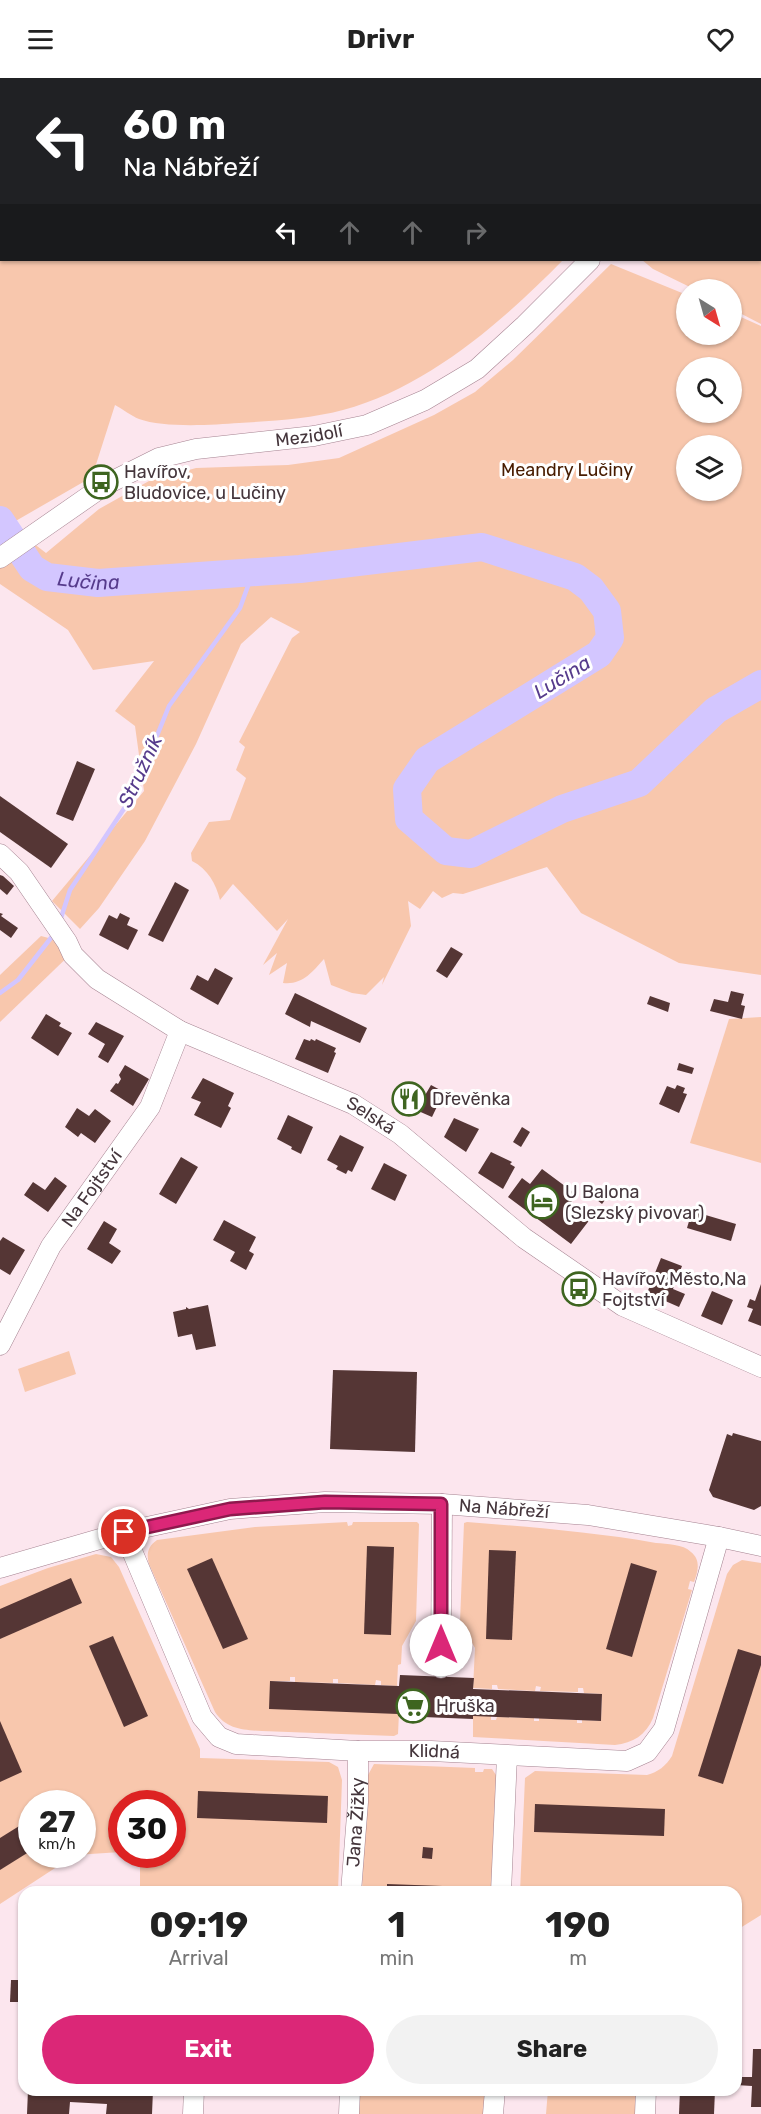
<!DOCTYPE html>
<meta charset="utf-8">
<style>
body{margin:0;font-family:Rubik,sans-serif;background:#f2f2f2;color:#222;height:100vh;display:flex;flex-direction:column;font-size:22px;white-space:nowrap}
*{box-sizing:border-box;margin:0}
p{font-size:20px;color:#767676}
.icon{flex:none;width:33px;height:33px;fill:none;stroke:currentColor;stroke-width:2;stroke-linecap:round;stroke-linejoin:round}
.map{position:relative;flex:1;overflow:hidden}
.details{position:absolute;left:18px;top:1808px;width:724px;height:210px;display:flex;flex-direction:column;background:#fff;border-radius:18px;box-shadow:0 2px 4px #0004}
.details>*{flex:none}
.hud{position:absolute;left:0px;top:0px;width:762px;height:183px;box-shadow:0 2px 4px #0004;background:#202124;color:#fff;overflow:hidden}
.needle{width:39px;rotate:143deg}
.fabs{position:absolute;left:676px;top:201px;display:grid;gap:12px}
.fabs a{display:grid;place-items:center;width:66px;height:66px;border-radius:50%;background:#fff;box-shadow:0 2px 4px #0004;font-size:30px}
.speed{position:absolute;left:18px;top:1712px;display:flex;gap:12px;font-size:30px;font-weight:700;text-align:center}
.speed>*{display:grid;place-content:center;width:78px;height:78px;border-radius:50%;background:#fff;box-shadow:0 2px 4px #0004;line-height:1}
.speed small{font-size:15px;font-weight:400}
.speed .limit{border:9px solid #d22;background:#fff;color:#111}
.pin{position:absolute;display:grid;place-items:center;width:51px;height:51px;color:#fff;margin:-26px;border:3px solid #fff;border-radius:50%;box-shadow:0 2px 6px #0007}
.me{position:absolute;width:66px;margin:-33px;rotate:0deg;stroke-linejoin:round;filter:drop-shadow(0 0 4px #0008)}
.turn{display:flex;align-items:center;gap:21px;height:126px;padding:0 24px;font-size:27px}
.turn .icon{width:78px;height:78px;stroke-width:2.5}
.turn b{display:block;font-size:42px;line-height:51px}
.lanes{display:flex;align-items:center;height:57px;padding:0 24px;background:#0003;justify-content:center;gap:30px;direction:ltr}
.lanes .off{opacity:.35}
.eta{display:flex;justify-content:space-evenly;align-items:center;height:102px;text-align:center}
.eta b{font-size:36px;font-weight:700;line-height:42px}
.primary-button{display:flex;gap:12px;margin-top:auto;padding:12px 24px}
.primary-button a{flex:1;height:69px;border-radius:36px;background:#db2777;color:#fff;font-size:24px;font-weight:700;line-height:69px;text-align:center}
.primary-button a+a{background:#f2f2f2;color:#222}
header{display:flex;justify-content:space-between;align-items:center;height:78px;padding:0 24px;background:#fff;font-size:27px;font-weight:700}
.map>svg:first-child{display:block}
.green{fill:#f8c7ad;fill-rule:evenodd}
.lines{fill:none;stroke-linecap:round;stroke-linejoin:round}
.stream{stroke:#d3c6ff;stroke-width:4.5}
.river{stroke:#d3c6ff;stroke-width:28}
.building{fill:#553635}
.minor-casing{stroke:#a58391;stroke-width:21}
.minor{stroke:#fff;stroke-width:20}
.route-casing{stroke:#8e194d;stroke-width:15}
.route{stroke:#db2777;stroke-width:10}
.labels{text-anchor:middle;stroke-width:6;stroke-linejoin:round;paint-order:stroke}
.street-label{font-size:18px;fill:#45363c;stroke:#fff}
.park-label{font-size:18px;fill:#471c00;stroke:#fff}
.poi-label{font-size:18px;fill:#45363c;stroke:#fff;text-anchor:start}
.water-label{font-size:20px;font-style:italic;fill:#563b8c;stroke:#fff}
</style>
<header><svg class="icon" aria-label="menu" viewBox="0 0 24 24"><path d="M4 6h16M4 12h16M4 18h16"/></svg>Drivr<svg class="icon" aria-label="heart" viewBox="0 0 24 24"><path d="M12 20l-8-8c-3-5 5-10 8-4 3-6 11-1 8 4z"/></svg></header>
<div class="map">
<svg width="761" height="2036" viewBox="0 0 761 2036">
<rect width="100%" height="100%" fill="#fce6ee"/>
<g class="green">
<path d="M0,0H553L555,1L2,2V182H563C503,243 428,309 343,332C309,341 273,343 239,345C212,347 163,350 139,341C131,338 123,331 115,327L92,399L0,452Z"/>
<path d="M761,77V246L732,231V212L694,211L653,191L642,182H760Z"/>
<path d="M611,186L687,217V256H732V235L761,248V897L679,885L581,835L547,789L463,816L453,815L442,820L433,813L420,831L408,823L411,848L382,907L384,899L366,917L352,915L331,907L324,881C312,894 303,907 283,905L287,885L269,897L277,875L263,887L288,841L277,853L233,806L220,822C216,806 208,791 192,783L191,775L209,744L230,742L246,700L236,692L245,669L239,664L292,560L300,554L271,539L241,566L196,666L145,763L99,830L80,851L52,823L144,713L135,648L115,633L154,583L93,592L68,552L0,506V490L33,465L46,475L99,431L149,403L196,390L288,387L339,380L434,337L475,314L513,282ZM687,290H732V334H687ZM687,368H732V412H687Z"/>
<path d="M41,858L79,868L0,944V897Z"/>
<path d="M761,939V1085L690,1065L729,941Z"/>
<path d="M69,1273L76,1296L25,1314L18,1291Z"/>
<path d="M347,1444L348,1448L352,1447L353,1444H417L419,1446L416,1543L402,1568L401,1586L398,1587L397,1608L381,1607V1603L376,1602L375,1607L338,1605V1601H333V1605L295,1604V1599H290V1603H270V1630L399,1635L398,1656L394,1658L262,1653C243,1652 226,1651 215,1634L149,1486C146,1476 148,1468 157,1462L255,1449Z"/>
<path d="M467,1444C530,1449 593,1454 656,1465C667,1466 683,1466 691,1474C701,1482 698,1493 694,1504L690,1503L688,1511L692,1512L653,1640C646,1657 633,1665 615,1667L473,1659V1638H491V1642H496L497,1639L534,1640V1643H539V1640L577,1642V1645H582V1642L601,1643L602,1616L584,1615L583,1610H578V1614L540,1613L541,1609L536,1608L535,1613L498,1611L497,1607H492V1611L473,1610L475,1570L460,1544L464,1445Z"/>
<path d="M96,1476L111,1479L119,1489L200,1671V1680L329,1684L338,1689L342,1702L338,1813H140V1776H172V1725H122L121,1774L75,1777L0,1826V1508L48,1490ZM32,1725H82V1776H32Z"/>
<path d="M742,1482L761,1485V1837L737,1852L736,1814H520L525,1700L535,1693L647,1697C658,1694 666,1688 672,1678L727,1496L733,1487Z"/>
<path d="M374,1686L475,1690V1694H483L484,1691H492L498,1700L495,1813L362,1814L366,1711L368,1697Z"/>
<path d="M353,2012H486L485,2036H352Z"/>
<path d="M548,2012H642L640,2036H546Z"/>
</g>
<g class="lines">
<g class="stream">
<path d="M60,843L70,812L133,717L169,628L240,530L253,494"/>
<path d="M0,915L18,902L54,856"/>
</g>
<path class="river" id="s1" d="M0,442L32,490L47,499L98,505L300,491L482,469L575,499L591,511L607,533L610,560L599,576L427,682L407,711L409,741L446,773L471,776L562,731L639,705L716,632L761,606"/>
</g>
<g class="building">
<path d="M77,683L95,691L73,743L56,736Z"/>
<path d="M0,718L68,766L51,790L0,754Z"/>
<path d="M0,797L3,798L14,808L7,817L0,811Z"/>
<path d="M175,804L189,812L163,864L148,857Z"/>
<path d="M0,835L3,836L1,838L18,850L11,860L0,852Z"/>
<path d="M120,835L130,840L127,847L138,852L128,872L99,857L109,837L117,841Z"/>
<path d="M451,869L463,876L447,900L436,893Z"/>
<path d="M215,890L233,900L218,927L190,911L197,897L208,903Z"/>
<path d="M731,913L744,916L741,927L745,928L742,941L710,933L714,921L728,924Z"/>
<path d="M295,915L367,950L360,965L311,943L310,949L285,936Z"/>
<path d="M650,918L670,925L668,934L647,926Z"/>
<path d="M46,936L61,945L59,948L72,955L58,978L31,960Z"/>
<path d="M96,944L124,958L108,985L98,979L105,966L88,956Z"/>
<path d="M304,961L310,963L311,961L315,963L316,961L336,970L334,974L336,975L328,995L295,981Z"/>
<path d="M679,985L694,990L692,996L677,992Z"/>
<path d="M125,987L149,1001L133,1028L110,1013L116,1005L118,1006L121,1001L119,997Z"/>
<path d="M203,1000L234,1015L228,1028L231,1030L221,1050L194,1037L201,1024L191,1020Z"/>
<path d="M431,1007L444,1014L432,1039L400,1025L407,1010L424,1019Z"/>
<path d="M677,1007L685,1010L683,1015L687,1016L679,1035L659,1026L667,1008L675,1011Z"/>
<path d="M77,1030L89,1038L95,1031L111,1043L95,1065L81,1055L78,1059L65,1049Z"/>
<path d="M288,1037L313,1049L301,1076L291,1071L292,1069L277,1061Z"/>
<path d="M454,1040L479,1051L466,1074L444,1059Z"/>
<path d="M522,1049L530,1054L521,1069L513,1064Z"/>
<path d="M340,1057L364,1069L352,1094L348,1092L346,1096L336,1091L338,1088L327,1082Z"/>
<path d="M491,1074L512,1084L510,1086L515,1089L503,1111L478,1095Z"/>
<path d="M181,1079L198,1089L176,1126L159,1116Z"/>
<path d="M384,1085L407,1097L395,1123L371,1111Z"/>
<path d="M542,1091L577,1117L571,1124L591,1140L571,1166L508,1119L522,1100L530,1106Z"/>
<path d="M55,1099L67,1108L48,1134L24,1117L33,1104L45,1112Z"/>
<path d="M598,1110L608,1118L602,1126L591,1117Z"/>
<path d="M692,1133L736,1146L731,1163L687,1150Z"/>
<path d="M224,1142L256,1159L249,1173L254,1176L246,1192L230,1183L235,1174L213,1162Z"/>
<path d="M104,1143L117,1151L109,1165L121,1173L112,1186L87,1171Z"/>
<path d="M3,1159L25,1172L10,1197L0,1191V1163Z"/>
<path d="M661,1180L682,1188L673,1211L685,1216L679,1229L647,1215Z"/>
<path d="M761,1206V1248L748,1243L753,1231L747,1229L750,1221L755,1223Z"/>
<path d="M712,1213L733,1222L722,1247L701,1238Z"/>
<path d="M208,1227L216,1268L196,1272L192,1256L178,1259L173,1234L186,1231V1229L189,1231Z"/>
<path d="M333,1292L417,1294L415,1374L330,1371Z"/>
<path d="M733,1355L761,1363V1428L754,1432L713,1419L709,1412L727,1356L732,1358Z"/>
<path d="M367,1468L394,1469L391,1557L364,1556Z"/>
<path d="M489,1472L516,1473L512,1562L486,1561Z"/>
<path d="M212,1480L248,1561L223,1571L187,1491Z"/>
<path d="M631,1485L657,1493L632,1579L606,1571Z"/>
<path d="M71,1500L82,1525L0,1561V1531Z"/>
<path d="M113,1558L148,1638L124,1649L89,1568Z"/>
<path d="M738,1571L761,1578V1587L723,1706L698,1698Z"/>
<path d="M400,1597L474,1600L473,1611L602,1616L601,1643L473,1638V1641L398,1638V1636L269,1631L270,1603L399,1608Z"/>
<path d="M0,1643L22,1694L0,1704Z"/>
<path d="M198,1713L328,1718L327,1745L197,1740Z"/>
<path d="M535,1726L665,1731L664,1758L534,1754Z"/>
<path d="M32,1740V1772L0,1792V1760Z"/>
<path d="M423,1769L433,1770L432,1781L422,1780Z"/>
<path d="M387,1806L470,1809V1814H387Z"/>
<path d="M11,1902H24V1924H10Z"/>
<path d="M753,1971H761V2029H751L752,2008L736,2007V1999H752Z"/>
<path d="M28,2012H70V2016L107,2018V2012H153L152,2036H106L107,2026L70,2024L69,2036H27Z"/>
<path d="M680,2012H715L714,2036H679Z"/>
</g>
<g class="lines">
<g class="minor-casing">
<g id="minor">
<path d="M598,0L601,2"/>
<path d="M760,27H761"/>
<path id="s2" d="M0,480L105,407L159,380L196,371L314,358L367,347L425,322L477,291L525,247L590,182"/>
<path id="s3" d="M0,776L19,794L67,864L73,877L97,901L180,953L353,1026L400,1056L524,1160L623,1228L761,1289"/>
<path id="s4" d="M0,1267L51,1168L150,1029L180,953"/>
<path id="s5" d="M124,1454L202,1639L219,1659L236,1666L358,1673H431L627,1683L647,1674L664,1651L719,1459"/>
<path id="s6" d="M0,1490L124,1454L230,1431L325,1424L442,1426L588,1437L719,1459L761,1468"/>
<path d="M441,1590L442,1426"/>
<path id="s7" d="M351,1814L358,1724V1673"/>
<path d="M501,1814L507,1678"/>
<path d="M193,2036L194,2012"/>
<path d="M349,2036L350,2012"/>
<path d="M493,2036L495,2012"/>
<path d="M645,2036L646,2012"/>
</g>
</g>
<use href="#minor" class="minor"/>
</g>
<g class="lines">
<g class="route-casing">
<path id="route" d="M124,1454L230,1431L325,1424L441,1426V1567"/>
</g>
<use href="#route" class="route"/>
</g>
<defs>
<g id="bus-ring" transform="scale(1.725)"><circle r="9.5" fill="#fff" stroke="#3e6520" stroke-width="1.5"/><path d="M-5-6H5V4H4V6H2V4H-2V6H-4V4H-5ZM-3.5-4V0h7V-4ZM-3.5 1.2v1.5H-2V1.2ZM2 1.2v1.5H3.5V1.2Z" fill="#3e6520"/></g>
<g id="restaurant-ring" transform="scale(1.725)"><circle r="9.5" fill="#fff" stroke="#3e6520" stroke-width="1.5"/><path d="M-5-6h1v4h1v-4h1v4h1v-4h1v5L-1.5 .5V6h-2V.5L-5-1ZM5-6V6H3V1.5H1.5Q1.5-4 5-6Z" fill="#3e6520"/></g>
<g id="hotel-ring" transform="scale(1.725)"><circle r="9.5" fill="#fff" stroke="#3e6520" stroke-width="1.5"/><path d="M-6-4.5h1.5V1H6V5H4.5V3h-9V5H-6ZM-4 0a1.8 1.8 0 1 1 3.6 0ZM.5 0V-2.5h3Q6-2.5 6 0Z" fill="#3e6520"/></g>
<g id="supermarket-ring" transform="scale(1.725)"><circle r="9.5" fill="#fff" stroke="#3e6520" stroke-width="1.5"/><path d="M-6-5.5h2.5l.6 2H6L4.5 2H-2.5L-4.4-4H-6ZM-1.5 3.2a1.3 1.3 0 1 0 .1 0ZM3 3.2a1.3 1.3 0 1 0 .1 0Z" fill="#3e6520"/></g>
</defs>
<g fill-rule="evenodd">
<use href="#bus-ring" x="101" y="404"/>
<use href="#restaurant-ring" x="409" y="1021"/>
<use href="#hotel-ring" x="542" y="1124"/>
<use href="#bus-ring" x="579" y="1211"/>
<use href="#supermarket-ring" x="413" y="1628"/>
</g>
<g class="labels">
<g class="street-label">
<text dy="6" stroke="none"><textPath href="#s2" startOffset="340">Mezidolí</textPath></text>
<text dy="6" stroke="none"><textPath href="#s3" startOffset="466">Selská</textPath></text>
<text dy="6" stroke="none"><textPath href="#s4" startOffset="182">Na Fojtství</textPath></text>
<text dy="6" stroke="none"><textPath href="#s6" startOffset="512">Na Nábřeží</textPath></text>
<text dy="6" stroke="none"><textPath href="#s5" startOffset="444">Klidná</textPath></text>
<text dy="6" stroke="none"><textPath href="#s7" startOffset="70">Jana Žižky</textPath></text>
</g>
<g class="park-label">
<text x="567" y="398">Meandry Lučiny</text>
</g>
<g class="poi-label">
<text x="124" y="400">Havířov,<tspan x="124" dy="21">Bludovice, u Lučiny</tspan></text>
<text x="432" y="1027">Dřevěnka</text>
<text x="565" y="1120">U Balona<tspan x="565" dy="21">(Slezský pivovar)</tspan></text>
<text x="602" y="1207">Havířov,Město,Na<tspan x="602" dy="21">Fojtství</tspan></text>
<text x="436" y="1634">Hruška</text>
</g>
<g class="water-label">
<text dy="7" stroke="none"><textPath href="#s1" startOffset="117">Lučina</textPath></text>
<text transform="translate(562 599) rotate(-32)" y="7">Lučina</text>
<text transform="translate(140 693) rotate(-65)" y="7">Stružník</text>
</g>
</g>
</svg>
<div class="fabs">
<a><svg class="needle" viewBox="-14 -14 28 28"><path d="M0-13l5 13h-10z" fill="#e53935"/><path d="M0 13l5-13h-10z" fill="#767676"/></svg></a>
<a><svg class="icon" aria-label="search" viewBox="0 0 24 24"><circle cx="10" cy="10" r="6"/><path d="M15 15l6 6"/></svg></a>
<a><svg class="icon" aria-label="layers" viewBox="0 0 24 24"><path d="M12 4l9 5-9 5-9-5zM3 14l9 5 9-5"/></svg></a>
</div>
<div class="speed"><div>27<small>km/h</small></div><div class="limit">30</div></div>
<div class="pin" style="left:124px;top:1454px;background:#d93025"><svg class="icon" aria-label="arrive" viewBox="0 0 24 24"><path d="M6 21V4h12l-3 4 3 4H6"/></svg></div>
<svg class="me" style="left:441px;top:1567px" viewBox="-20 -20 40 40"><circle r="19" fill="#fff"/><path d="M0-13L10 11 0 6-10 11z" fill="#db2777"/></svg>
<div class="hud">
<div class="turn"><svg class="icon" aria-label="left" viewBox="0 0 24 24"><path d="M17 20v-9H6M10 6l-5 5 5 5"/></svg><div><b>60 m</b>Na Nábřeží</div></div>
<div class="lanes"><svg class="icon" aria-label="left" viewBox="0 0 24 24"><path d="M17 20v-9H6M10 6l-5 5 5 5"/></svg><svg class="icon off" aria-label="ahead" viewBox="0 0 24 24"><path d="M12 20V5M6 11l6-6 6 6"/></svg><svg class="icon off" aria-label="ahead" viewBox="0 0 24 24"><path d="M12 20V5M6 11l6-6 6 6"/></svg><svg class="icon off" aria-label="right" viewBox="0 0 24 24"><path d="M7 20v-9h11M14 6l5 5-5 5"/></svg></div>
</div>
<section class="details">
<div class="eta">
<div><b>09:19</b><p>Arrival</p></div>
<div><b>1</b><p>min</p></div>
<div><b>190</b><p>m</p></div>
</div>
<div class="primary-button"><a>Exit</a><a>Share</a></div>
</section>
</div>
